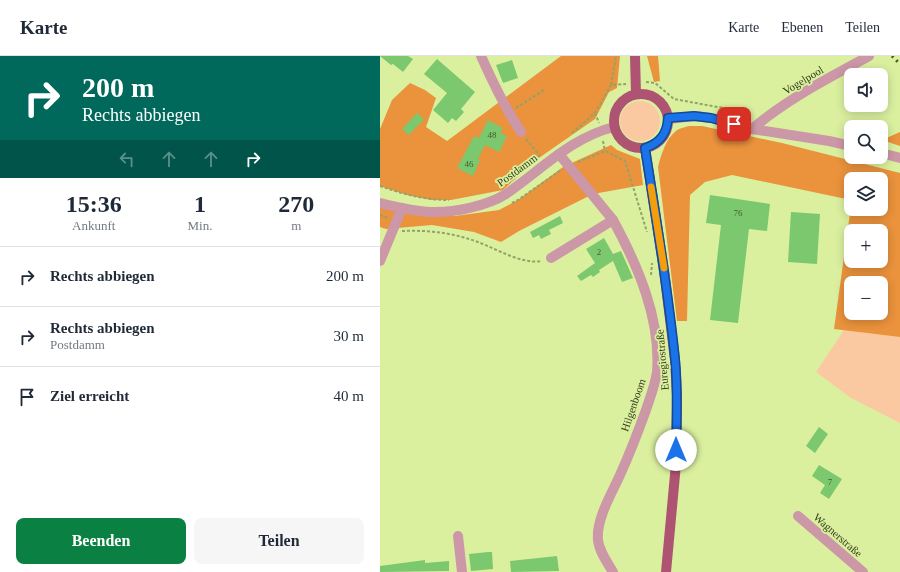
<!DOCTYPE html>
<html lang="de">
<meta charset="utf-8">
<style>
body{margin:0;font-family:Georgia,serif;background:#f6f6f7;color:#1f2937;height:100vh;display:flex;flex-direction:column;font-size:15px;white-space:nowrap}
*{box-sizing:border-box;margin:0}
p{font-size:13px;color:#747a83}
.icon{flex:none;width:22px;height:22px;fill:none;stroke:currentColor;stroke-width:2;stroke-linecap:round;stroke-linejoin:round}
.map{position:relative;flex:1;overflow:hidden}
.sheet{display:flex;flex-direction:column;background:#fff;width:380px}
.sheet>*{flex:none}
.guide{background:#00695c;color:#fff;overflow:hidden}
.tools{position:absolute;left:464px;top:12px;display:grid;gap:8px}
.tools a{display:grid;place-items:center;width:44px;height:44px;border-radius:8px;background:#fff;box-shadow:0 2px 10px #0003;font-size:20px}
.pin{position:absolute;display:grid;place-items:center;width:34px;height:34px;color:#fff;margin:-17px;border-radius:8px;box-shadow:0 2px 6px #0006}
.me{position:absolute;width:44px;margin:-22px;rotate:0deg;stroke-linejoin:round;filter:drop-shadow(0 0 3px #0008)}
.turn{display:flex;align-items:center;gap:14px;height:84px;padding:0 16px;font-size:18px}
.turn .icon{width:52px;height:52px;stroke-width:2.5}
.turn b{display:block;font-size:28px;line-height:34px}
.lanes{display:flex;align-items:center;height:38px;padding:0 16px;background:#0003;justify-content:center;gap:20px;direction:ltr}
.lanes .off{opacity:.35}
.eta{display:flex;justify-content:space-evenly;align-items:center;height:68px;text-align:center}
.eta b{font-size:24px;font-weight:700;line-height:28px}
.action{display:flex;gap:8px;margin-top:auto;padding:8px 16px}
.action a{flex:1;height:46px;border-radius:8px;background:#0b8043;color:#fff;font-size:16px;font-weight:700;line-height:46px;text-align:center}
.action a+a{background:#f6f6f7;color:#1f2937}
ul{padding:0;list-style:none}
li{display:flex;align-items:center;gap:12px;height:60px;padding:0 16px;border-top:1px solid #e0e1e3}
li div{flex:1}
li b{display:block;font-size:15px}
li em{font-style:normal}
header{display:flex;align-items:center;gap:24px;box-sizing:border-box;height:56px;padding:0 20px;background:#fff;border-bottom:1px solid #e0e1e3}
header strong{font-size:19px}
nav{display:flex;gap:22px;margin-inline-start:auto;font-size:14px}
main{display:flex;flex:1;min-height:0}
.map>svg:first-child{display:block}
.green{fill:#fbc9a1}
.forest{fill:#ea923c;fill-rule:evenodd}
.building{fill:#7bc86f}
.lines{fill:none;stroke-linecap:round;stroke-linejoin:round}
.path{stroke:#93a367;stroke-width:2;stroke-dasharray:3 2;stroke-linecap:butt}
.minor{stroke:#cc97a6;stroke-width:10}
.major{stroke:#ae5371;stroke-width:10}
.rail{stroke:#48512b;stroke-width:3;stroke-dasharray:2 4;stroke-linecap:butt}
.route-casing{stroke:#114b97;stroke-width:10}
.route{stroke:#1a73e8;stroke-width:7}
.slow{stroke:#f59e0b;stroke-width:7}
.labels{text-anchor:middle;stroke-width:3.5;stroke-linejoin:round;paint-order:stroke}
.number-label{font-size:9px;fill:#465f30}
.street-label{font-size:11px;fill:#343c1b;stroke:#daf09f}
</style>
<header>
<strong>Karte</strong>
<nav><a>Karte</a><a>Ebenen</a><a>Teilen</a></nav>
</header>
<main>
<section class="sheet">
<div class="guide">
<div class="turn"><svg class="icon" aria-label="right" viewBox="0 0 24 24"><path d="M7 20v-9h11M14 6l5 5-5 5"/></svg><div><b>200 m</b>Rechts abbiegen</div></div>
<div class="lanes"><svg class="icon off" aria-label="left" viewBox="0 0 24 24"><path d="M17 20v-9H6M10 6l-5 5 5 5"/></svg><svg class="icon off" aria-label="ahead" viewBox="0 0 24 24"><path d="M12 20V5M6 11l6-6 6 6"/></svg><svg class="icon off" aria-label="ahead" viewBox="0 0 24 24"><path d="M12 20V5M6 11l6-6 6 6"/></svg><svg class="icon" aria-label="right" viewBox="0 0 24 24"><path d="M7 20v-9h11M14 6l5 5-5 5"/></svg></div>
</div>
<div class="eta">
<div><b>15:36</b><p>Ankunft</p></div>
<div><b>1</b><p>Min.</p></div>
<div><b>270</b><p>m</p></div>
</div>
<ul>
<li><svg class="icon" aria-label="right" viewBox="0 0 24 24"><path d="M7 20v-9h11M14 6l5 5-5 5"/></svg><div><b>Rechts abbiegen</b></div><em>200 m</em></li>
<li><svg class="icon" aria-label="right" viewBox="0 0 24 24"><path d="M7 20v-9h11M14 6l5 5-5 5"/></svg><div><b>Rechts abbiegen</b><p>Postdamm</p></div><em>30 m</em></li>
<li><svg class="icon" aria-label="arrive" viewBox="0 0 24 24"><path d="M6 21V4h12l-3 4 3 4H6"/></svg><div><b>Ziel erreicht</b></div><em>40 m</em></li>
</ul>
<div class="action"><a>Beenden</a><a>Teilen</a></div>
</section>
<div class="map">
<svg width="520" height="516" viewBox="0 0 520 516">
<rect width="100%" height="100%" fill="#daf09f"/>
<g class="green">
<circle cx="260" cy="65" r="20"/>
<path d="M464,274L520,281V367L471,342L436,316Z"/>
</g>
<g class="forest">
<path d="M181,0H240L237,32L229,36L215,63L156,104L123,134L71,144H51L27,139L0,130V73L12,44L30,27L45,34L56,42L46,71L67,85Z"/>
<path d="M267,0H278L280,25L274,26Z"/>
<path d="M309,70H322L402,87L520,117V281L454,273L471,150V153H501V123H471V144L352,119L325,126L310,139L307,265H297L278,111C281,99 286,82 297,74C300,72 306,71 309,70ZM471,175H501V205H471ZM471,227H501V257H471Z"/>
<path d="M520,76V90L502,84Z"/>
<path d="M231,89L237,94L260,103L263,129L213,138L139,175L121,186L94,176L52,169L6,173L0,171V144L52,158L75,160L119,154L138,144L183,111Z"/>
</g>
<g class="building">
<path d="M0,0H28L33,3L23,16L13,8L11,9Z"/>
<path d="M57,3L95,36L81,53L84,56L76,65L72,62L68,67L53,54L67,37L44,18Z"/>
<path d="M132,4L138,22L123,27L116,9Z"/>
<path d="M37,57L44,63L29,79L22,73Z"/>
<path d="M108,64L123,72L120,77L127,80L119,96L105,89L98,103L100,104L93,120L77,112L94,80L99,82Z"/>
<path d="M330,139L390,148L387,175L369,173L358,267L330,264L341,169L326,167Z"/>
<path d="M411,156L440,158L437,208L408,206Z"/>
<path d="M180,160L183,167L169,174L171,178L161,183L159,179L153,182L150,176Z"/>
<path d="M224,182L233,198L241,195L253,222L242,226L233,205L219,214L220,216L213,221L211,219L201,225L197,220L215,207L206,193Z"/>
<path d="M439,371L448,378L435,397L426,390Z"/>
<path d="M439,409L462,423L449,443L440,437L445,429L432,420Z"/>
<path d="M108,496H112L113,513L91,515L89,498Z"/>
<path d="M177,500L179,515L131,516L130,505Z"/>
<path d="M45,504V507L69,505V515L0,516V510Z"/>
</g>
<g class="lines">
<g class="path">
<path d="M266,26L275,27L294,43L354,54L359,58"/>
<path d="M231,29L236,0"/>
<path d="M136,52L164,34"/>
<path d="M215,57L219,67"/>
<path d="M192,77L215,57L231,29L246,28"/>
<path d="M146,83L160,100"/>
<path d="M223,85L225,95"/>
<path d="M198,106L225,95L245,105L267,176"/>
<path d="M0,130C23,138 44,144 69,144"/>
<path d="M132,147L138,144L181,114"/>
<path d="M0,159L8,162"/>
<path d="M22,175C44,174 67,176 89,183C111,189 139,209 162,205"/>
<path d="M271,219L272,207"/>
</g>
<g class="minor">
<path d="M101,0C113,27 125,52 141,76"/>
<path d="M288,63L315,60L331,62L372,73L449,85L471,90"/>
<path d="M372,73C407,43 449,22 489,0"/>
<path d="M501,97L520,102"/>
<path d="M0,147C17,151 33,155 51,156C73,157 107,150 126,138C161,114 192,81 234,71"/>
<path d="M171,202L233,164L179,98"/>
<path d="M0,205L22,152"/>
<path d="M418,460L483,516"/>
<path d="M78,480L82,516"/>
<path d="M233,516C227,506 219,495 218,484C216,463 232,437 240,419C250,397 258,376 266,354C270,342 275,329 277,316C281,263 258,210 233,164"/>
</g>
<g class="major">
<path d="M255,0L256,38"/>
<circle cx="261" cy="65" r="27"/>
<path d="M265,92L284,214L295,304L297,339L296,408L286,516"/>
</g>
<path class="rail" d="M512,0L520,8"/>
</g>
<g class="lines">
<g class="route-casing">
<path id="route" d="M296,394C297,364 298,333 295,303C288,232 276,162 265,92C280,87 287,78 288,62L314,60L331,62L354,68"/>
</g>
<use href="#route" class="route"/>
<path class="slow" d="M271,131L284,212"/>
</g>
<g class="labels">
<g class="number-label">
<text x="112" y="82">48</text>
<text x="89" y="111">46</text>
<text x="358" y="160">76</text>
<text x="219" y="199">2</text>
<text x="450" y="429">7</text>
</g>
<g class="street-label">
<text transform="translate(423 24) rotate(-31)" y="4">Vogelpool</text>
<text transform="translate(137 114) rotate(-36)" y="4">Postdamm</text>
<text transform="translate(282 304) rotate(-95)" y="4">Euregiostraße</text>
<text transform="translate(253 349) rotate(-71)" y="4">Hilgenboom</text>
<text transform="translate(458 479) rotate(41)" y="4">Wagnerstraße</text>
</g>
</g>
</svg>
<div class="tools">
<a><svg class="icon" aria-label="sound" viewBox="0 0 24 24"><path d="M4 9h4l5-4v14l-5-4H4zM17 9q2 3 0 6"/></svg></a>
<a><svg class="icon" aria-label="search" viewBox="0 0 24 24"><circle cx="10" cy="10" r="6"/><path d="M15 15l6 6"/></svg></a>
<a><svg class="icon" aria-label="layers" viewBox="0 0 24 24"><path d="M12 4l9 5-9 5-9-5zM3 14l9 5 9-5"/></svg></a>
<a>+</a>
<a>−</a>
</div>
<div class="pin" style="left:354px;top:68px;background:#d93025"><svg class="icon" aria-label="arrive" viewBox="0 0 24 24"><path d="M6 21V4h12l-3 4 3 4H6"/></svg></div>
<svg class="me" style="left:296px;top:394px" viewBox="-20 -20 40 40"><circle r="19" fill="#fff"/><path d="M0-13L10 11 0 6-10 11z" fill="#1a73e8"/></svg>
</div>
</main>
